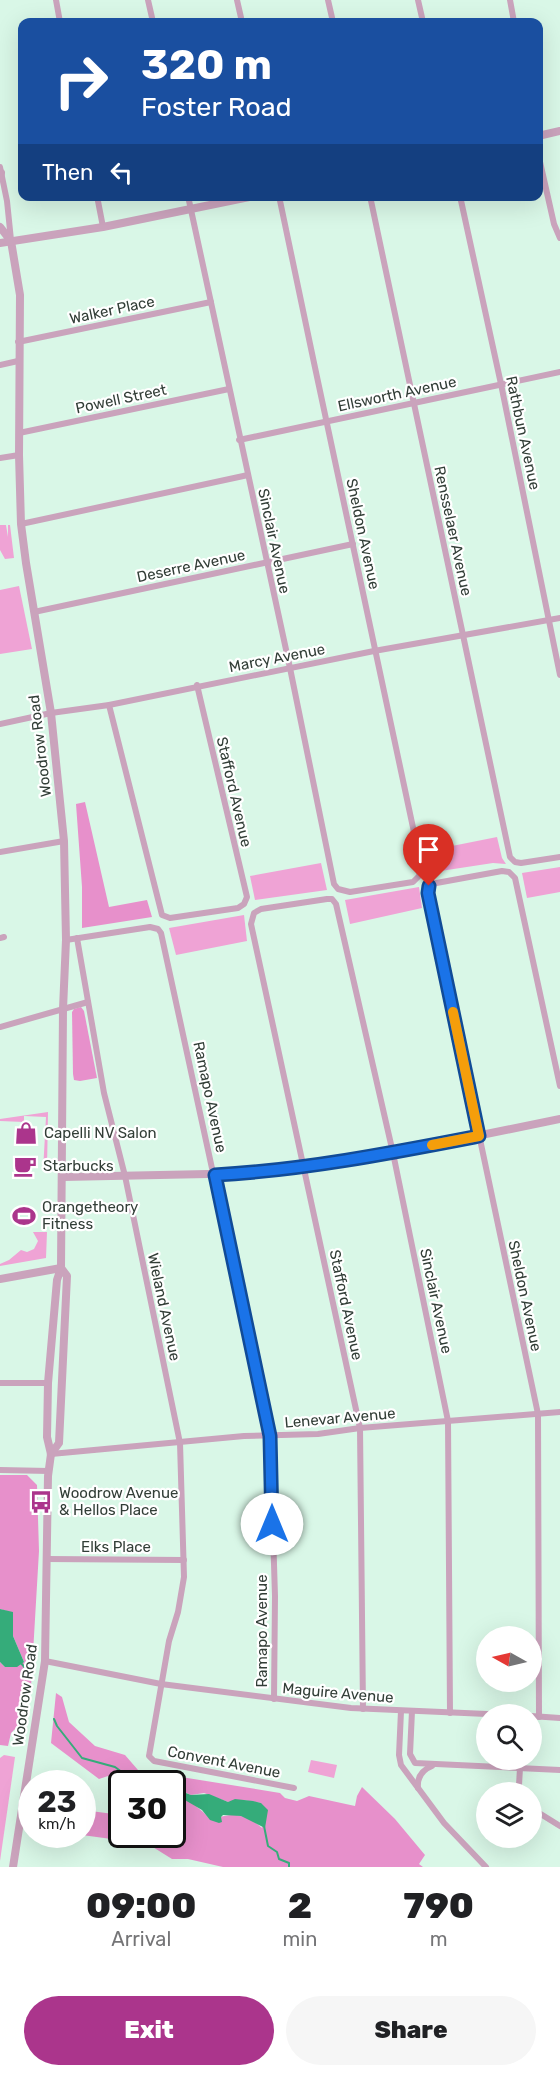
<!DOCTYPE html>
<style>
body{margin:0;font-family:Rubik,sans-serif;background:#f6f6f6;color:#202124;height:100vh;display:flex;flex-direction:column;font-size:22px;white-space:nowrap}
*{box-sizing:border-box;margin:0}
p{font-size:20px;color:#757577}
.icon{flex:none;width:33px;height:33px;fill:none;stroke:currentColor;stroke-width:2;stroke-linecap:round;stroke-linejoin:round}
.map{position:relative;height:1867px;overflow:hidden}
.sheet{display:flex;flex-direction:column;background:#fff;flex:1}
.sheet>*{flex:none}
.top-card{position:absolute;left:18px;top:18px;width:525px;height:183px;border-radius:12px;box-shadow:0 6px 24px #0002;background:#1a4fa0;color:#fff;overflow:hidden}
.needle{width:39px;rotate:278deg}
.buttons{position:absolute;left:476px;top:1626px;display:grid;gap:12px}
.buttons a{display:grid;place-items:center;width:66px;height:66px;border-radius:50%;background:#fff;box-shadow:0 6px 24px #0002;font-size:30px}
.speed{position:absolute;left:18px;top:1770px;display:flex;gap:12px;font-size:30px;font-weight:700;text-align:center}
.speed>*{display:grid;place-content:center;width:78px;height:78px;border-radius:50%;background:#fff;box-shadow:0 6px 24px #0002;line-height:1}
.speed small{font-size:15px;font-weight:400}
.speed .limit{border:3px solid #111;border-radius:9px;background:#fff;color:#111}
.pin{position:absolute;display:grid;place-items:center;width:51px;height:51px;color:#fff;margin:-62px -26px;border-radius:50% 50% 50% 0;rotate:-45deg;box-shadow:0 0 6px #0007}
.pin .icon{rotate:45deg}
.me{position:absolute;width:66px;margin:-33px;rotate:0deg;stroke-linejoin:round;filter:drop-shadow(0 0 4px #0008)}
.turn{display:flex;align-items:center;gap:21px;height:126px;padding:0 24px;font-size:27px}
.turn .icon{width:78px;height:78px;stroke-width:2.5}
.turn b{display:block;font-size:42px;line-height:51px}
.then{display:flex;align-items:center;height:57px;padding:0 24px;background:#0003;gap:12px;font-size:22px}
.eta{display:flex;justify-content:space-evenly;align-items:center;height:102px;text-align:center}
.eta b{font-size:36px;font-weight:800;line-height:42px}
.primary-button{display:flex;gap:12px;margin-top:auto;padding:12px 24px}
.primary-button a{flex:1;height:69px;border-radius:36px;background:#ab358c;color:#fff;font-size:24px;font-weight:800;line-height:69px;text-align:center}
.primary-button a+a{background:#f6f6f6;color:#202124}
.map>svg:first-child{display:block}
.green{fill:#efa3d5}
.forest{fill:#e790cb;fill-rule:evenodd}
.water{fill:#35ac7a}
.lines{fill:none;stroke-linecap:round;stroke-linejoin:round}
.stream{stroke:#35ac7a;stroke-width:2}
.minor{stroke:#caa3bc;stroke-width:6}
.tertiary{stroke:#caa3bc;stroke-width:8}
.route-casing{stroke:#114b97;stroke-width:15}
.route{stroke:#1a73e8;stroke-width:10}
.slow{stroke:#f59e0b;stroke-width:10}
.labels{text-anchor:middle;stroke-width:4.5;stroke-linejoin:round;paint-order:stroke}
.street-label{font-size:15px;fill:#323e37;stroke:#fff}
.poi-label{font-size:15px;fill:#323e37;stroke:#fff;text-anchor:start}
</style>
<div class="map">
<svg width="560" height="1867" viewBox="0 0 560 1867">
<rect width="100%" height="100%" fill="#d9f7e7"/>
<g class="green">
<path d="M0,525H6L8,537V525H10L14,558L5,559L0,550Z"/>
<path d="M19,586L32,649L0,654V590Z"/>
<path d="M497,837L502,858L506,864L493,863L434,872L430,875V866L427,851Z"/>
<path d="M321,863L327,890L255,900L250,876Z"/>
<path d="M560,867V892L527,898L522,873Z"/>
<path d="M419,887L422,908L350,924L345,900Z"/>
<path d="M244,915L247,941L176,955L169,928Z"/>
<path d="M48,1112L47,1169L43,1171L46,1117L24,1116V1122L0,1121V1119Z"/>
<path d="M33,1232H47L46,1258L0,1266V1264L9,1260L21,1250L27,1252L34,1249L38,1241Z"/>
<path d="M4,1755L15,1757L0,1861V1758Z"/>
<path d="M311,1760L337,1765L334,1778L308,1772Z"/>
</g>
<g class="forest">
<path d="M85,802L109,907L147,900L152,917L82,928V887L76,804Z"/>
<path d="M81,1007L84,1011L97,1078L80,1081L74,1080L73,1074L72,1012L74,1009Z"/>
<path d="M0,1475H27L37,1485L39,1551L31,1687L23,1721L11,1733L8,1746L0,1745V1662L5,1667L24,1662L13,1636V1613L0,1609Z"/>
<path d="M56,1693L62,1697L69,1722L95,1746L125,1755L138,1770L280,1793L285,1798L297,1801L309,1796L355,1806L357,1796L362,1787L395,1819L425,1855L419,1864L423,1867H223L188,1859H172L148,1844L82,1835L83,1810L121,1815L122,1834H172V1784L126,1783L108,1776L99,1779L51,1743ZM182,1791L191,1795L204,1793L228,1802L243,1800L261,1803L262,1828C242,1811 233,1814 210,1819C200,1807 190,1805 182,1791Z"/>
</g>
<g class="water">
<path d="M0,1609L13,1612V1636L24,1662L17,1667H5L0,1662Z"/>
<path d="M178,1790L191,1795L209,1794L228,1802L235,1799L253,1801L261,1803L268,1810L265,1828L241,1816L223,1815L221,1817L222,1822L219,1823L210,1820L202,1810L178,1796L176,1792Z"/>
</g>
<g class="lines">
<g class="stream">
<path d="M20,1662L27,1670"/>
<path d="M54,1719L57,1726L82,1758L115,1767L138,1784"/>
<path d="M264,1826L268,1846L277,1852L279,1859L289,1863V1867"/>
</g>
<g class="minor">
<path d="M56,0L60,22"/>
<path d="M148,0L153,22"/>
<path d="M237,0L242,22"/>
<path d="M328,0L333,22"/>
<path d="M418,0L423,22"/>
<path d="M510,0L514,22"/>
<path d="M538,153L554,224L560,238"/>
<path d="M0,167L7,201L11,240"/>
<path d="M97,196L103,227"/>
<path d="M188,196L290,668L334,884L338,889L350,892L413,882L419,876L421,865C372,642 326,419 279,196"/>
<path d="M370,196L510,857L515,862L521,863L560,857"/>
<path d="M460,196L501,384L560,675"/>
<path d="M18,342L211,302"/>
<path d="M0,365L18,361"/>
<path d="M19,433L229,389"/>
<path d="M239,440L560,372"/>
<path d="M0,458L19,455"/>
<path d="M21,524L248,475"/>
<path d="M34,612L353,544"/>
<path d="M109,705L162,915L170,918L238,908L244,904L247,897L197,685"/>
<path d="M0,724L51,713L109,705L374,651L560,618"/>
<path d="M0,852L64,841"/>
<path d="M0,938L4,937"/>
<path d="M77,938L104,1093L125,1176L180,1443L184,1577L178,1612L169,1641L149,1756L154,1761L294,1788"/>
<path d="M66,940L150,927L158,929L161,933L270,1436L275,1596L274,1699"/>
<path d="M0,1027L88,1002"/>
<path d="M0,1383H48"/>
<path d="M51,1454L244,1436L318,1434L360,1428L560,1412"/>
<path d="M0,1470L49,1471"/>
<path d="M47,1559L184,1560"/>
<path d="M45,1661L161,1684L351,1708L487,1714"/>
<path d="M363,1709L360,1428L251,924L254,913L261,909L327,899H332L336,904L393,1153L448,1421L450,1713"/>
<path d="M401,1711L399,1755L401,1765L444,1823L486,1867"/>
<path d="M412,1711L410,1754L415,1763L560,1770"/>
<path d="M531,1716L560,1718"/>
<path d="M539,1717L538,1414L428,893L431,884L502,871L509,872L515,878L560,1086"/>
<path d="M520,1768L519,1785L521,1792"/>
<path d="M418,1788C417,1777 422,1770 432,1766"/>
<path d="M531,1808L560,1826"/>
</g>
<g class="tertiary">
<path d="M538,136L560,131"/>
<path d="M0,178L1,173"/>
<path d="M0,227L11,241L20,295L19,455L21,524L26,563L51,713L64,841L66,940L63,1009L61,1268L57,1280L48,1383L47,1437L51,1454L48,1476L45,1661L13,1867"/>
<path d="M0,243L103,227L254,196"/>
<path d="M63,1177L257,1173L393,1153L560,1119"/>
<path d="M0,1279L61,1268"/>
<path d="M51,1454L59,1443L67,1276L61,1268"/>
</g>
</g>
<g class="lines">
<g class="route-casing">
<path id="route" d="M272,1524L270,1436L215,1175C304,1170 391,1153 479,1136L428,893L429,886"/>
</g>
<use href="#route" class="route"/>
<path class="slow" d="M432,1145L479,1136L453,1012"/>
</g>
<defs>
<g id="shop-bare" transform="scale(1.8)"><path d="M-5-2.5h2.3a2.7 3.5 0 0 1 5.4 0H5L5.5 6h-11ZM-1.5-2.5h3a1.5 2.3 0 0 0-3 0Z" fill="#ab358c" stroke="#fff" stroke-width="2.5" paint-order="stroke"/></g>
<g id="cafe-bare" transform="scale(1.8)"><path d="M-5.5-4.5H6V0H3Q3 3.5 0 3.5H-2.5Q-5.5 3.5-5.5 0ZM3-3.2v2h1.7v-2ZM-6 4.5H4V6H-6Z" fill="#ab358c" stroke="#fff" stroke-width="2.5" paint-order="stroke"/></g>
<g id="stadium-bare" transform="scale(1.8)"><path d="M0-5a6.5 5 0 1 0 0 10a6.5 5 0 1 0 0-10ZM-3.5-1.8h7v3.6h-7Z" fill="#ab358c" stroke="#fff" stroke-width="2.5" paint-order="stroke"/></g>
<g id="bus-bare" transform="scale(1.8)"><path d="M-5-6H5V4H4V6H2V4H-2V6H-4V4H-5ZM-3.5-4V0h7V-4ZM-3.5 1.2v1.5H-2V1.2ZM2 1.2v1.5H3.5V1.2Z" fill="#ab358c" stroke="#fff" stroke-width="2.5" paint-order="stroke"/></g>
</defs>
<g fill-rule="evenodd">
<use href="#shop-bare" x="26" y="1133"/>
<use href="#cafe-bare" x="25" y="1166"/>
<use href="#stadium-bare" x="24" y="1216"/>
<use href="#bus-bare" x="41" y="1502"/>
</g>
<g class="labels">
<g class="street-label">
<text transform="translate(112 310) rotate(-12)" y="5">Walker Place</text>
<text transform="translate(397 394) rotate(-12)" y="5">Ellsworth Avenue</text>
<text transform="translate(121 399) rotate(-12)" y="5">Powell Street</text>
<text transform="translate(523 433) rotate(78)" y="5">Rathbun Avenue</text>
<text transform="translate(453 531) rotate(78)" y="5">Rensselaer Avenue</text>
<text transform="translate(363 534) rotate(78)" y="5">Sheldon Avenue</text>
<text transform="translate(274 541) rotate(78)" y="5">Sinclair Avenue</text>
<text transform="translate(191 566) rotate(-12)" y="5">Deserre Avenue</text>
<text transform="translate(277 658) rotate(-11)" y="5">Marcy Avenue</text>
<text transform="translate(40 746) rotate(-97)" y="5">Woodrow Road</text>
<text transform="translate(234 792) rotate(77)" y="5">Stafford Avenue</text>
<text transform="translate(210 1097) rotate(78)" y="5">Ramapo Avenue</text>
<text transform="translate(525 1296) rotate(78)" y="5">Sheldon Avenue</text>
<text transform="translate(436 1301) rotate(78)" y="5">Sinclair Avenue</text>
<text transform="translate(346 1305) rotate(78)" y="5">Stafford Avenue</text>
<text transform="translate(164 1307) rotate(78)" y="5">Wieland Avenue</text>
<text transform="translate(340 1418) rotate(-5)" y="5">Lenevar Avenue</text>
<text x="116" y="1552">Elks Place</text>
<text transform="translate(262 1631) rotate(-90)" y="5">Ramapo Avenue</text>
<text transform="translate(338 1693) rotate(5)" y="5">Maguire Avenue</text>
<text transform="translate(25 1695) rotate(-82)" y="5">Woodrow Road</text>
<text transform="translate(224 1762) rotate(11)" y="5">Convent Avenue</text>
</g>
<g class="poi-label">
<text x="44" y="1138">Capelli NV Salon</text>
<text x="43" y="1171">Starbucks</text>
<text x="42" y="1212">Orangetheory<tspan x="42" dy="17">Fitness</tspan></text>
<text x="59" y="1498">Woodrow Avenue<tspan x="59" dy="17">&amp; Hellos Place</tspan></text>
</g>
</g>
</svg>
<div class="buttons">
<a><svg class="needle" viewBox="-14 -14 28 28"><path d="M0-13l5 13h-10z" fill="#e53935"/><path d="M0 13l5-13h-10z" fill="#757577"/></svg></a>
<a><svg class="icon" aria-label="search" viewBox="0 0 24 24"><circle cx="10" cy="10" r="6"/><path d="M15 15l6 6"/></svg></a>
<a><svg class="icon" aria-label="layers" viewBox="0 0 24 24"><path d="M12 4l9 5-9 5-9-5zM3 14l9 5 9-5"/></svg></a>
</div>
<div class="speed"><div>23<small>km/h</small></div><div class="limit">30</div></div>
<div class="pin" style="left:429px;top:886px;background:#d93025"><svg class="icon" aria-label="arrive" viewBox="0 0 24 24"><path d="M6 21V4h12l-3 4 3 4H6"/></svg></div>
<svg class="me" style="left:272px;top:1524px" viewBox="-20 -20 40 40"><circle r="19" fill="#fff"/><path d="M0-13L10 11 0 6-10 11z" fill="#1a73e8"/></svg>
<div class="top-card">
<div class="turn"><svg class="icon" aria-label="right" viewBox="0 0 24 24"><path d="M7 20v-9h11M14 6l5 5-5 5"/></svg><div><b>320 m</b>Foster Road</div></div>
<div class="then">Then<svg class="icon" aria-label="left" viewBox="0 0 24 24"><path d="M17 20v-9H6M10 6l-5 5 5 5"/></svg></div>
</div>
</div>
<section class="sheet">
<div class="eta">
<div><b>09:00</b><p>Arrival</p></div>
<div><b>2</b><p>min</p></div>
<div><b>790</b><p>m</p></div>
</div>
<div class="primary-button"><a>Exit</a><a>Share</a></div>
</section>
